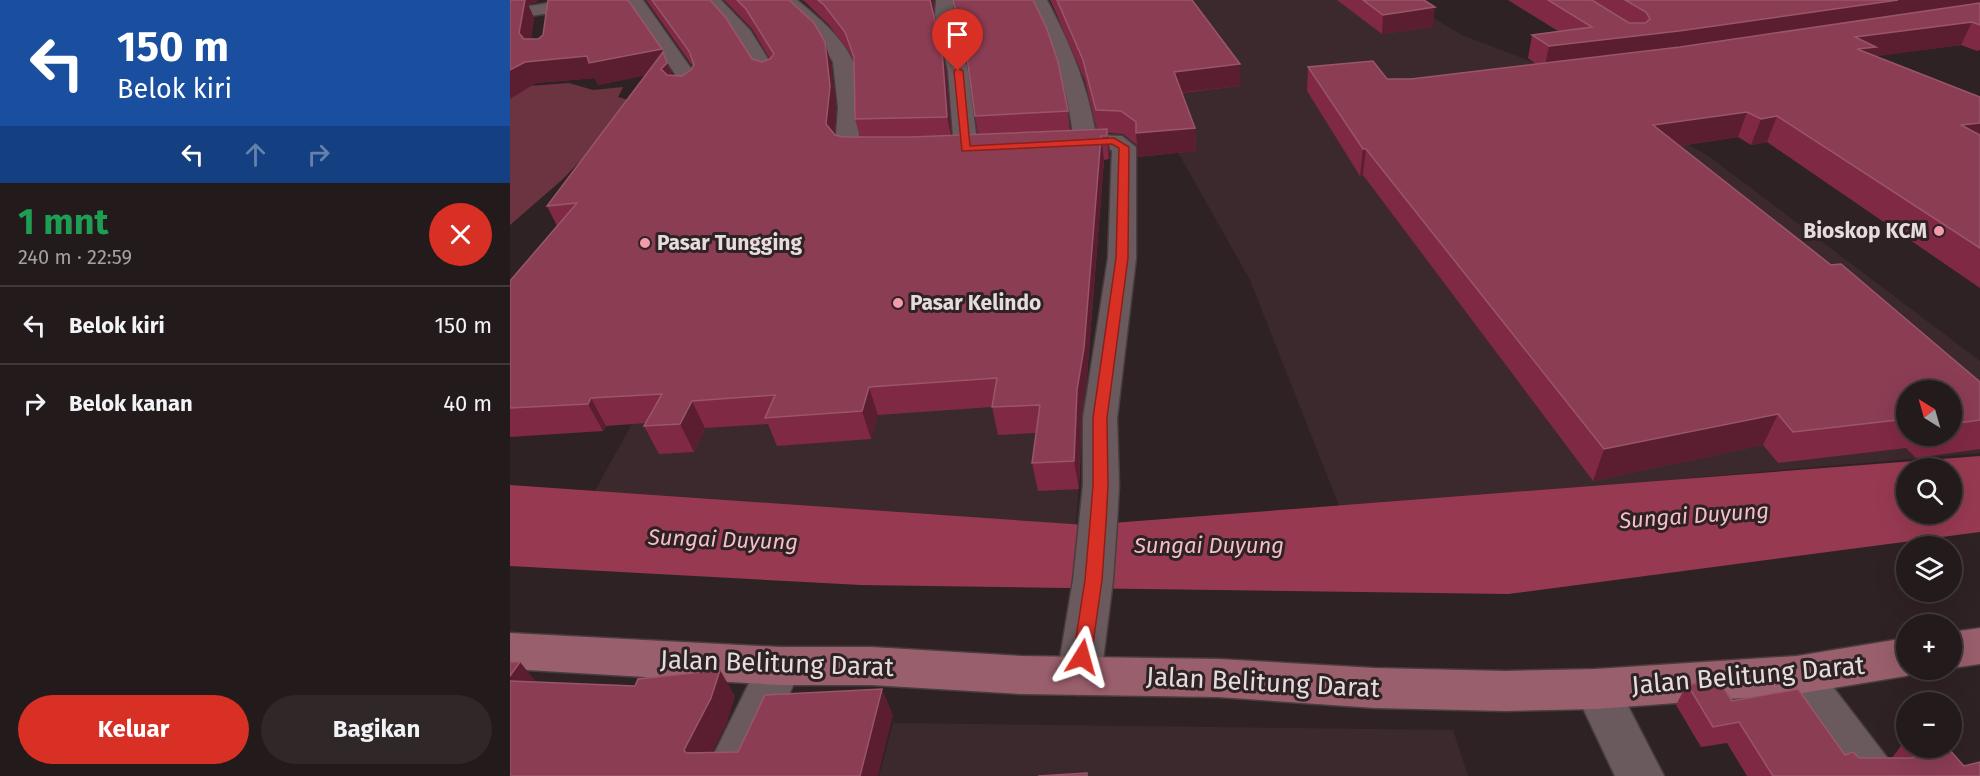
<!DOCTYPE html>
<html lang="id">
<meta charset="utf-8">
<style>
body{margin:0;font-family:"Fira Sans",sans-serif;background:#2f2728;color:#f1f3f6;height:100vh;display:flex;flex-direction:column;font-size:22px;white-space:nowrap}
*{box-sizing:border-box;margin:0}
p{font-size:20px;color:#a3a1a3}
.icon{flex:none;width:33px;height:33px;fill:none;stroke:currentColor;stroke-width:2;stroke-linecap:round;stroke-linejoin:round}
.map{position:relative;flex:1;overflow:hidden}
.sheet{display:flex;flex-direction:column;background:#231a1b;width:510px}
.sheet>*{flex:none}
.hud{background:#1a4fa0;color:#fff;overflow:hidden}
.needle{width:39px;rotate:323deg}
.fabs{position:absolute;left:1386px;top:380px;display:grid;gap:12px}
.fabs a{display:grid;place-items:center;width:66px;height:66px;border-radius:50%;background:#231a1b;box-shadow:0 6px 24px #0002,0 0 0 2px #40383a;font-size:30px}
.pin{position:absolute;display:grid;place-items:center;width:51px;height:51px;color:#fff;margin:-62px -26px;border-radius:50% 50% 50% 0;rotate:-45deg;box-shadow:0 0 6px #0007}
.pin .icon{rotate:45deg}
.me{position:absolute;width:66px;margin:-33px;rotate:8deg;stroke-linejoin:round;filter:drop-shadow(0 0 4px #0008)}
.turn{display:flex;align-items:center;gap:21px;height:126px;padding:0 18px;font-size:27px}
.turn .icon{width:78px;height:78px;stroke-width:2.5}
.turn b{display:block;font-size:42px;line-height:51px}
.lanes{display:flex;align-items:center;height:57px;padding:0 18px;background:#0003;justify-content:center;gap:30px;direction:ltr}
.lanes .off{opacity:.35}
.round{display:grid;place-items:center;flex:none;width:63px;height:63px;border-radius:32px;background:#2f2728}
.head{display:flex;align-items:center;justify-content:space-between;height:102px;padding:0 18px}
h1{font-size:36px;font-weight:700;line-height:45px;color:#1e9e55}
.action{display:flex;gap:12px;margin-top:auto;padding:12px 18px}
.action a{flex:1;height:69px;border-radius:36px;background:#d93025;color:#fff;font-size:24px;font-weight:700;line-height:69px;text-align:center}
.action a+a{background:#2f2728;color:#f1f3f6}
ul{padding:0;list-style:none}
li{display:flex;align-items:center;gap:18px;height:78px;padding:0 18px;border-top:2px solid #40383a}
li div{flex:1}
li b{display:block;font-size:22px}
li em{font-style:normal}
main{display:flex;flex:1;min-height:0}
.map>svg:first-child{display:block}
.built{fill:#3c292d;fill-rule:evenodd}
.green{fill:#6c3440}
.water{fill:#973a51;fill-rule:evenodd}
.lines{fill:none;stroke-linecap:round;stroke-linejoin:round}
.minor-casing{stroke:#483d3f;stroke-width:3}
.primary-casing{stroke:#483d3f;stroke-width:3}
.minor{fill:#6a5a5d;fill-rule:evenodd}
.primary{fill:#995f6c;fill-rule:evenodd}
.wall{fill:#802944;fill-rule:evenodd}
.shaded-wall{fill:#5b1e30}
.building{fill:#8b3d54;stroke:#99566a;stroke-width:1.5}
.route{fill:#d93025;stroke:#8d1f18;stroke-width:1.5}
.poi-dot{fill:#f39aab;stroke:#2f2224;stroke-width:2}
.labels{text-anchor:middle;stroke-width:6;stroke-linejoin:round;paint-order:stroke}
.poi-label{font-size:21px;font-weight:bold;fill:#e5dcde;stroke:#2f2224;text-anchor:start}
.water-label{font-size:22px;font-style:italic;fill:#f5bfc8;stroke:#2f2224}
.near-street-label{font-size:26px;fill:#e5dcde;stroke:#2f2224}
</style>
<main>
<section class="sheet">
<div class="hud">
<div class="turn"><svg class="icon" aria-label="left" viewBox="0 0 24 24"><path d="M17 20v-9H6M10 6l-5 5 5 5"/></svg><div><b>150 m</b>Belok kiri</div></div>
<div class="lanes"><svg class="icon" aria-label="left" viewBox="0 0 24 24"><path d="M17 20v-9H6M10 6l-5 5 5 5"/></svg><svg class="icon off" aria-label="ahead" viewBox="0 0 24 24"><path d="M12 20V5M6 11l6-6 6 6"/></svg><svg class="icon off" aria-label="right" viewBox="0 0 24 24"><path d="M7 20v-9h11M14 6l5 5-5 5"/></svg></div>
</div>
<div class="head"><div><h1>1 mnt</h1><p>240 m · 22:59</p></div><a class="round" style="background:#d93025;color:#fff"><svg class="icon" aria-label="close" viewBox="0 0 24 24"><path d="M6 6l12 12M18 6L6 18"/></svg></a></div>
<ul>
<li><svg class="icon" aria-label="left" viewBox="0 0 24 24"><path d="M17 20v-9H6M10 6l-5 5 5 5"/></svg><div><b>Belok kiri</b></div><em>150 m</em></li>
<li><svg class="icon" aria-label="right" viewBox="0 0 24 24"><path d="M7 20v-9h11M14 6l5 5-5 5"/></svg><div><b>Belok kanan</b></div><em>40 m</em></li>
</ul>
<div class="action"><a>Keluar</a><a>Bagikan</a></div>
</section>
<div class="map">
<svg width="1470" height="776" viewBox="0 0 1470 776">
<rect width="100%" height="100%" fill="#2f2224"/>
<g class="built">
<path d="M582,0H893L952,35L1069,80L1201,158L1470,361V453L830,508L740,280ZM1396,390H1442V435H1396Z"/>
<path d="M595,145L565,535L72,514L122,424Z"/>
<path d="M383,723L943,730L958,776H369Z"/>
</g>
<path class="green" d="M0,80L19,86L59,83L83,90L113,87L108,97L125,102L53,179L0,225Z"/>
<path class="water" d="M1470,456V532L998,594L351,585L0,566V485L576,525ZM1396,468H1442V513H1396Z"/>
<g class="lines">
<g class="minor-casing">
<g id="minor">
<path d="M58,0H103L100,4L94,5L0,19V9Z"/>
<path d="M115,0H133L185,74L190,87C183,96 176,98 166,95L162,91L168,85L165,74Z"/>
<path d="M192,0H211L240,30L268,75L265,79L258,81L251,79L225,37Z"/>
<path d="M267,0H287C307,16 332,37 343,61C351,82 349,122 349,144L378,147L382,152L378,157C369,159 339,161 331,156C329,154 327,150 325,147L328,108L323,62L311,42Z"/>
<path d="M426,0H444L443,15L458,71L468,149L464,154L456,156L448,154L444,149L438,71L425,15Z"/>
<path d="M519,0H537C560,43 578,86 586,135L612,136L626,147V258L607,418L609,485L607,523L603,580L591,676L585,690L569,695L553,690L547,676L563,580L573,485V418L598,258L602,150L545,148L541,143L545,138L563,136C558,87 541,43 519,0Z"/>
<path d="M270,647L286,653L292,666L242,776H193L254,653Z"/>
<path d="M1287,656L1303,661L1379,760L1386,776H1333L1271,689L1265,675L1271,661Z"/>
<path d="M1086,669L1102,675L1154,776H1105L1064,689L1070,675Z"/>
</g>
</g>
<g class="primary-casing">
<g id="primary">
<path d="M1470,628V664L1442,668V632Z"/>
<path d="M0,633L270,647H361L511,656L708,659L865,668L996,671L1086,669L1287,656L1396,638V669H1412L1396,676L1287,694L1086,709L996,711L865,708L708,697L511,694L361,685H270L0,669Z"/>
</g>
</g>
<use href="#minor" class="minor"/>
<use href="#primary" class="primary"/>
</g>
<g class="wall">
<path d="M0,0L27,2L18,4L24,18L21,39L153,52L162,75L172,76L181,70L183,67L136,0H200L242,59L252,62L260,59L242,29L214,0H279L321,63L326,108L324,134L325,135L333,137H350L345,119L344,63L340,53L319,25L294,1L291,0H424L423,13L436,71L441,135L468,134L465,116L458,62L445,15L443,0L558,111L560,131L587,130L575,81L547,15L540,0H682L730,86L672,93L685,128L686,151L628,157L627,145L613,134L598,133L599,159L594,160L577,375L571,418L569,489L528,491L522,463L526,433L488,435L482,407L368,415L361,439L267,446L258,424L195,428L184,452L149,454L134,426L136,423L96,426L93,431L0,437V281L47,226L37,206L136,75L88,85L85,78L26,83L0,99Z"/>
<path d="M827,0H914L923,27L872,34Z"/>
<path d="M998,0H1470V50L1467,51L1451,45L1365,56L1470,97V288L1257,142L1241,145L1228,137L1170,146L1470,382V449L1406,458L1396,448L1268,463L1253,445L1083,481L853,175L850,176L797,91L798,67L877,79H901L1026,64L1018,58L1022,35L1048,31ZM1396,390H1442V435H1396Z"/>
<path d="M1177,684L1222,701L1335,755L1349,758H1382L1396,739V747H1401L1454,766L1470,776H1237L1217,743L1191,747L1166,705Z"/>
</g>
<g class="shaded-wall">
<path d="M0,0H28L27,2L18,4L24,18L19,54L9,33Z"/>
<path d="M420,0H424L423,16Z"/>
<path d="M1388,0H1470V8L1034,70L1039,46Z"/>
<path d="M925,7L923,27L872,34L873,15Z"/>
<path d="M1462,22L1451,45L1362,57L1337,73L1345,37Z"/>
<path d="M315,42L321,63L326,108L323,147L316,124Z"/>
<path d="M152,49L165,84L152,72L88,85L85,78L26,83L0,99V70L15,62Z"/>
<path d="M432,50L436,71L442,140L437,117Z"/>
<path d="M730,64V86L665,93L664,72Z"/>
<path d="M1237,112L1228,137L1136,151L1143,125Z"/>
<path d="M1267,116L1257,142L1241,145L1251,119Z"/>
<path d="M1470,123V146L1451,125Z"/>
<path d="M685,128L686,151L628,157L626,133Z"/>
<path d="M597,129L600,152L599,159L597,136Z"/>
<path d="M591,136L594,160L577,375L571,418L569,489L564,461L567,390Z"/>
<path d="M853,149H856L853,175L850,176Z"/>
<path d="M359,387L368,415L361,439L352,411Z"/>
<path d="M81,398L96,426L93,431L78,404Z"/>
<path d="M182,401L195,428L184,452L170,424Z"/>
<path d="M1268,414L1253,445L1083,481L1094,449Z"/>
<path d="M10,662L31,688L0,685V676Z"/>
<path d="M210,670L225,696L217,723L191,775L174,750Z"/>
<path d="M372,689L383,715L368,776H350Z"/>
</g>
<g class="building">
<path d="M0,0H15L9,33L14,39H28L33,35L38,0H118L152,49L79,63L77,56L15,62L0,70Z"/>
<path d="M142,0H200L216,18L242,59L252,62L260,59L264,54L236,9L227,0H279L304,23L315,42L320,86L316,124L325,135L333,137H402L597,129V136H591L574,348L567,390L564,461L522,463L530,405L482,407L487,378L359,387L352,411L255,418L265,395L182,401L170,424L134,426L152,394L81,398L78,404L0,408V281L67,203L37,206L153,52L157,63L151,69L157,75L172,76L181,70L184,65L179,51Z"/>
<path d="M308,0H420L432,50L437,117L345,119L344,57L335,32L314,5Z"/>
<path d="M443,0H523L537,29L548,62L558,111L465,116L456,50Z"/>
<path d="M547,0H682L730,64L664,72L685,128L626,133V122L611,111L586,110L573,60Z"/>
<path d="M853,0H914L925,7L873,15Z"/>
<path d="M1038,0H1082L1119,23H1135L1140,19L1136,12L1115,0H1388L1169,31L1039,46L1022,35L1082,27Z"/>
<path d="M1470,3V25L1462,22L1345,37L1366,47L1347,49L1470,97V123L1451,125L1470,135V248L1267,116L1251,119L1237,112L1143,125L1321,265L1331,264L1470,382V420L1442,424V390H1396V419L1283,432L1268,414L1094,449L856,149H853L798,67L863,61L877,79H901L1170,47Z"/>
<path d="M0,662H10L0,676Z"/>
<path d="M210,670L201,698L174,750L176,753L228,752L255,695L372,689L350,776H0V681L125,686L128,679Z"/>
<path d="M1210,682L1222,701L1288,689L1335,755L1343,752L1349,758H1403L1405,755L1401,747H1437L1454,766L1470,762V776H1263L1229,722L1203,727L1177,684Z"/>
<path d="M577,773V776H528Z"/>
</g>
<path class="route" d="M448,68L453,71L460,146L604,138L619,147L618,258L597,418L598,485L596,523L592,580L581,657L578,662L572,664L566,662L563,657L575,580L580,523L583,485V418L606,258L609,148L602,144L452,151L444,71Z"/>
<g class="poi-dot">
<circle cx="1429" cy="231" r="6"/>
<circle cx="135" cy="243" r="6"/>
<circle cx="388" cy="303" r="6"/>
</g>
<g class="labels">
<g class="poi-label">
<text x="1417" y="238" text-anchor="end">Bioskop KCM</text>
<text x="147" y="250">Pasar Tungging</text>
<text x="400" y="310">Pasar Kelindo</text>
</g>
<g class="water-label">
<text transform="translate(1184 515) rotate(-4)" y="8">Sungai Duyung</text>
<text transform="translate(213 539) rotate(2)" y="8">Sungai Duyung</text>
<text x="699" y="553">Sungai Duyung</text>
</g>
<g class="near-street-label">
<text transform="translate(267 663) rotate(2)" y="9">Jalan Belitung Darat</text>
<text transform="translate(1238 675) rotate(-5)" y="9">Jalan Belitung Darat</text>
<text transform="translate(753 682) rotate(3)" y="9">Jalan Belitung Darat</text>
</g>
</g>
</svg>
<div class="fabs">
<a><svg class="needle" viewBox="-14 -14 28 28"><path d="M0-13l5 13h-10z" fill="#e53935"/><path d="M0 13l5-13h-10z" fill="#a3a1a3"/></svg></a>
<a><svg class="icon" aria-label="search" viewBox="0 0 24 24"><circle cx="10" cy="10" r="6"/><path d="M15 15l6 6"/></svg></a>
<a><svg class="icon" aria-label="layers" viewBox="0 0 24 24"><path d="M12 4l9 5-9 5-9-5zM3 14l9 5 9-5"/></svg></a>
<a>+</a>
<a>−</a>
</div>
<div class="pin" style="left:448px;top:71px;background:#d93025"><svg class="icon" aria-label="arrive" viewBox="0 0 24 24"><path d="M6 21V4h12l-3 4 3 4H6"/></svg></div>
<svg class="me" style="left:572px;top:657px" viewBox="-20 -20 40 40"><path d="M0-17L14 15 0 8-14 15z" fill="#d93025" stroke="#fff" stroke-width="4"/></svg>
</div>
</main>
